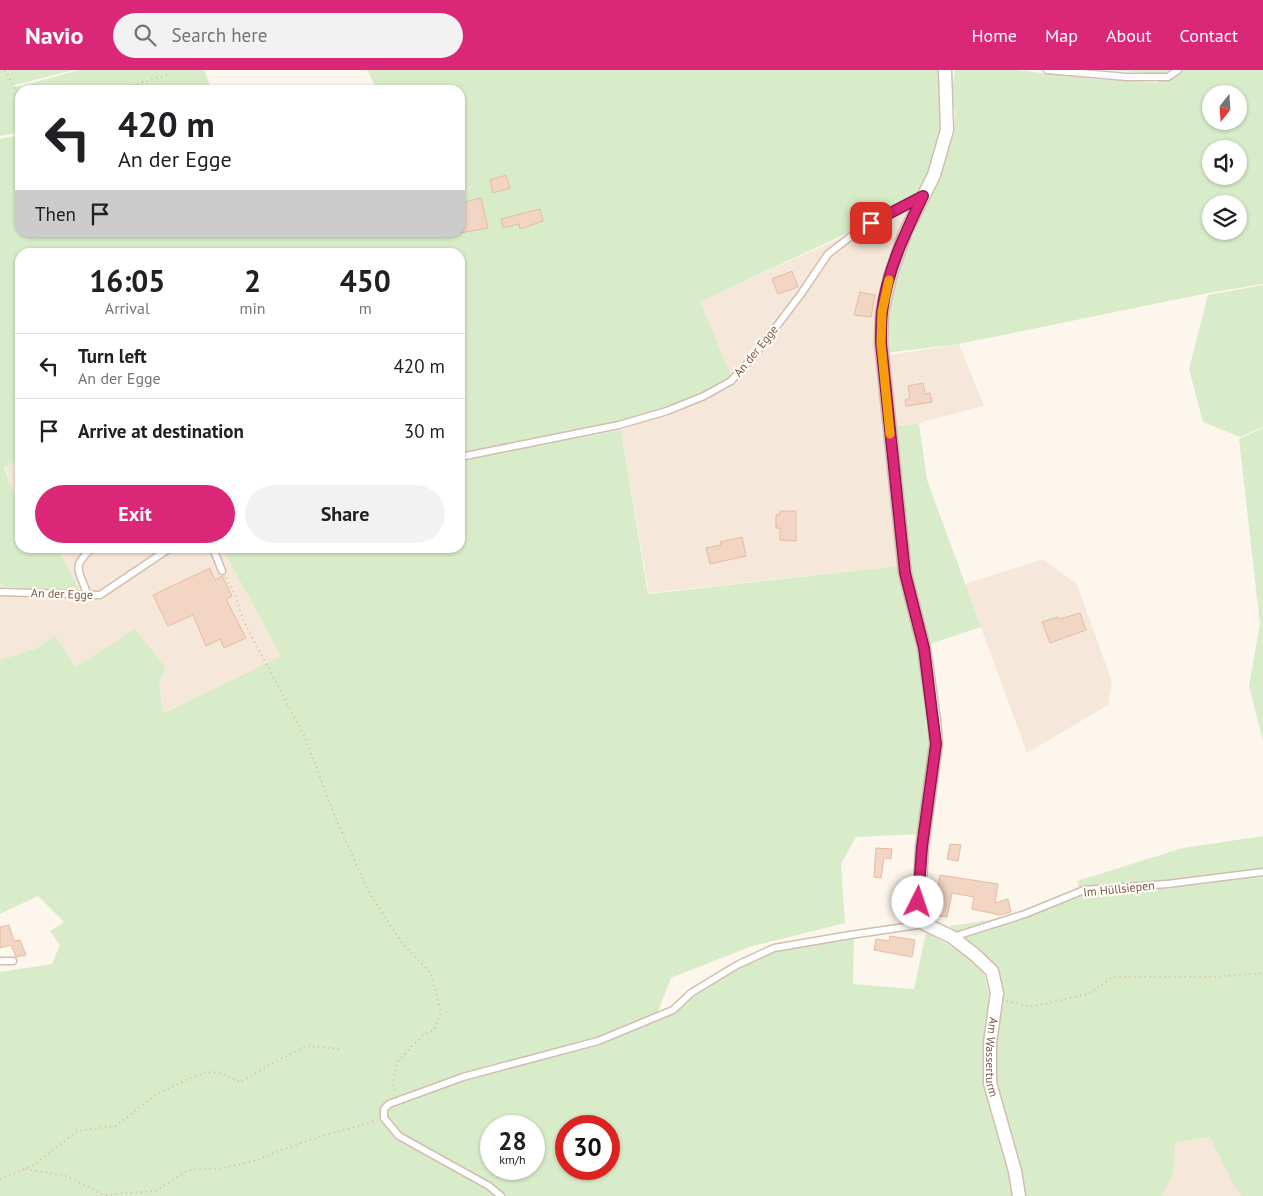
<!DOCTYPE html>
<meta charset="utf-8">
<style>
body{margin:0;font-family:"PT Sans",sans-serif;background:#f2f2f2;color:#202124;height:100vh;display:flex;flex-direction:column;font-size:19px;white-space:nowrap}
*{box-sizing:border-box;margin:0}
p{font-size:16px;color:#757577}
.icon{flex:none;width:28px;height:28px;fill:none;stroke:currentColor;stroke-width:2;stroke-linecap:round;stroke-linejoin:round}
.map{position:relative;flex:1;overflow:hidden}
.sheet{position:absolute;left:15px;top:178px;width:450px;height:305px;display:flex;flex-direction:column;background:#fff;border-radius:15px;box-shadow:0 1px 4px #0004}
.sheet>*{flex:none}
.top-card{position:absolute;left:15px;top:15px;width:450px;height:152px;border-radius:15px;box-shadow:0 1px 4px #0004;background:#fff;color:#202124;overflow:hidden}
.needle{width:32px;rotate:197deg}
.fabs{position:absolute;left:1202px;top:15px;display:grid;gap:10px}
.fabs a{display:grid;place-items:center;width:45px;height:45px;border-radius:50%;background:#fff;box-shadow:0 1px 4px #0004;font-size:25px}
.speed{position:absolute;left:480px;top:1045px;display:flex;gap:10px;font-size:25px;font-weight:700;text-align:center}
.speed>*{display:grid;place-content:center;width:65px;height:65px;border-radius:50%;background:#fff;box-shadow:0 1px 4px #0004;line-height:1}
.speed small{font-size:12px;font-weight:400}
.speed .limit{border:8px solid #d22;background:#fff;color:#111}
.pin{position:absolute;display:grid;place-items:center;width:42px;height:42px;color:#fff;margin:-21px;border-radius:10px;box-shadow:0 2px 8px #0006}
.me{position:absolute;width:55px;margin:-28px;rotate:4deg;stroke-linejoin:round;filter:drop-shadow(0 0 4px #0008)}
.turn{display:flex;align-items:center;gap:18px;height:105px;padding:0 20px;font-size:22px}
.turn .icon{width:65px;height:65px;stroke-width:2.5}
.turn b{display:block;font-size:35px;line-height:42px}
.then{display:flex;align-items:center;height:48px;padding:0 20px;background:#0003;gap:10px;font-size:19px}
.eta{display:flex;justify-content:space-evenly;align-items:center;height:85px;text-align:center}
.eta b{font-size:30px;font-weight:700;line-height:35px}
.primary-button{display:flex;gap:10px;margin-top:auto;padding:10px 20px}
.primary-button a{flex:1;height:58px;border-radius:30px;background:#db2777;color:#fff;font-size:20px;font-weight:700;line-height:58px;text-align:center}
.primary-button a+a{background:#f2f2f2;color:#202124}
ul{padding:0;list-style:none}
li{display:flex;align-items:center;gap:15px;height:65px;padding:0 20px;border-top:1px solid #e0e0e0}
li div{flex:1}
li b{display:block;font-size:19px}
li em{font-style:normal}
header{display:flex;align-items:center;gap:30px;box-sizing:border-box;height:70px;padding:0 25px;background:#db2777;color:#fff}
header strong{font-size:24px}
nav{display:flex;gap:28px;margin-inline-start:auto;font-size:18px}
.search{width:350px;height:45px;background:#f2f2f2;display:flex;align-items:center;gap:12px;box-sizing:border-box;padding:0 18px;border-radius:28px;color:#757577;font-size:19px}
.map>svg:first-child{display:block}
.residential{fill:#f5e8da}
.green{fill:#d8ecc9;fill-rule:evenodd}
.building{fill:#f3d5c3;stroke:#e6bba3}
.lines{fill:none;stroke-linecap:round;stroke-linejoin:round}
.lane-casing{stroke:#d1beb0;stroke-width:9}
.street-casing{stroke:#d1beb0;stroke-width:15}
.path{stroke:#d9b8a5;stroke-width:2;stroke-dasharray:1 4;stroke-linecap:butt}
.lane{stroke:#fff;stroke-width:6}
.street{stroke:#fff;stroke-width:12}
.route-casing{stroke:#8e194d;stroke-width:12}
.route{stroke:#db2777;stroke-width:9}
.slow{stroke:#f59e0b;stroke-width:9}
.labels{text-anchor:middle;stroke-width:4.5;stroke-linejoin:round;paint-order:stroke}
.street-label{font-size:12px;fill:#7a5c4d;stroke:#fffaf3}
</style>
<header>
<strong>Navio</strong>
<div class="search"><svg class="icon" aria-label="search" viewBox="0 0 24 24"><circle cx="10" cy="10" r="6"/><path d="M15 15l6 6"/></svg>Search here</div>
<nav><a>Home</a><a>Map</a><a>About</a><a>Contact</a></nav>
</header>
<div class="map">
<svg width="1263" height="1126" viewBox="0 0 1263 1126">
<rect width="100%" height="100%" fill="#fdf6ec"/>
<g class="residential">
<path d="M911,136L893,183L879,229L899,496L649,523L621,360L679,340L735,315L699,232Z"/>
<path d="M959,274L984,336L918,353L891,358L884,286Z"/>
<path d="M20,389V433L18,434L5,398Z"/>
<path d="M58,478H222L281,586L164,643L159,616L165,597H76L55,565L37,578L0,590V513L6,517L81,522Z"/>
<path d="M1043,489L1077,514L1112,612L1108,635L1027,683L965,514Z"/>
<path d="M1210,1066L1235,1117L1242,1126H1162L1173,1105L1176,1072Z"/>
</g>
<g class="green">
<path d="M0,0H74L11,16H21L79,0H204L212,20H108L125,15L103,20H20V62L0,66Z"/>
<path d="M367,0H941L944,59L932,102L917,132L858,158L700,232L735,315L620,353L460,385V182H20V389L4,398L18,433H20V478H58L81,523L6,517L0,513V69L20,65V162H460V20H377Z"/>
<path d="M955,0H1015L1093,9L1158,13L1160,4L1112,0H1263V214L1208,223L959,274L885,283L886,245L894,209L908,167L954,65L955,45L952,21ZM1211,24H1239V51H1211ZM1211,79H1239V106H1211ZM1211,134H1239V161H1211Z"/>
<path d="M1263,215V357L1240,367L1203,352L1189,299L1208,225Z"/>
<path d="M919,353L927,410L981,557L927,575L910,505L894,357Z"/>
<path d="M1263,358V671L1249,616L1260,554L1239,369Z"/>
<path d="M621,360L648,524L899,496L922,592L930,698L920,764L856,767L841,794L845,853L749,877L671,908L654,952L675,942L696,924L749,892L773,883L802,875L854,866L853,914L914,919L926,862L971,888L984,904L989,924L986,973L1014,1126H0V902L52,894L60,875L50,861L64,852L38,826L0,844V590L37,578L55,565L76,597L135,559L165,597L159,616L164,643L281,586L222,478H460V390ZM491,1056H534V1099H491ZM566,1056H609V1099H566Z"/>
<path d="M1263,766V1126H1242L1235,1117L1210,1067L1176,1072L1173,1105L1162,1126H1024L994,1005L1003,923L997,898L976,878L949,856L990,850L1081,822L1077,811L1183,778Z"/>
</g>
<g class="building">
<path d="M506,105L510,118L493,123L490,110Z"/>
<path d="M481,128L488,158L460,163V146H463L460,133Z"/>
<path d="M540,139L543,151L520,159L519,154L503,158L501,149Z"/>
<path d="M792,201L798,217L778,224L772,209Z"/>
<path d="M860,222L875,225L871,247L854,245Z"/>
<path d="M923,313L925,324L930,323L932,332L906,336L905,330L910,328L908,316Z"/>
<path d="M780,441H796V471L780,470V458H776V445L780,444Z"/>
<path d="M742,467L746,486L710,494L706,478L721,475L720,472Z"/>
<path d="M210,498L215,510L222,506L232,526L226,529L246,568L224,578L220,569L206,576L193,545L168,556L153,525Z"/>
<path d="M1080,543L1086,560L1050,573L1042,552L1058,547L1060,549Z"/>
<path d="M950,774L961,775L958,791L947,789Z"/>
<path d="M876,778L892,779L891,789L884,788L881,808L874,807Z"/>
<path d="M940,805L998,814L995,833L1008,829L1011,842L1000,845L972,839L974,827L952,823L947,847L932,845Z"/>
<path d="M9,855L14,871L20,870L26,885L16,887L11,875L0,878V857Z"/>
<path d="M890,866L915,870L912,887L874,880L876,869L889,871Z"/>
</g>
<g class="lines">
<g class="lane-casing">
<g id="lane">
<path d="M1047,0L1127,7H1168L1178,0"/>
<path d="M460,387L619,355L667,341L704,326L731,311L754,286L801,224L828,184L859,160L922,127"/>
<path d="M213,478L222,501"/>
<path d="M0,522L100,525L170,478"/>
<path d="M87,525C86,515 76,504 79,494C81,489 87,483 91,478"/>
<path d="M953,867L1025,844L1084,820L1167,814L1263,802"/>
<path d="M0,891H13"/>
<path d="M501,1126L489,1116L399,1066L384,1048V1039L389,1034L463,1007L598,971L673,940L691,923L737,895L774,878L850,865L925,854"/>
</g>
</g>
<g class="street-casing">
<g id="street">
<path id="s1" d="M945,0L947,60L934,105L905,163L890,207L882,242L881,273L905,503L924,578L934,650L936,674L922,777L919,832L925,854L952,867L974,884L992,901L997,923L990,973V1013L1015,1101L1019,1126"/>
</g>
</g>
<g class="path">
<path d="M5,0L16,21L20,23"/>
<path d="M118,20L167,5"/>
<path d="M226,508L235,525L244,552L304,665L336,749L368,821L402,873L430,902L441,942L434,960L423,965L397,992L393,1012L395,1022"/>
<path d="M1007,931L1030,937L1088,924L1113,907H1211L1263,903"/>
<path d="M26,1099L66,1106L104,1125L156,1121L188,1100L223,1098L258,1090L276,1082L312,1069L375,1051"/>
<path d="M0,1109L34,1095L77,1061L116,1056L155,1025L195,1006L206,1002L219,1003L240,1012L280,989L307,976L339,979"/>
</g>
<use href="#lane" class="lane"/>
<use href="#street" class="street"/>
</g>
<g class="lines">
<g class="route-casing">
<path id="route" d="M871,153L923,126C905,163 887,201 882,242C881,252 881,263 881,273L905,503L924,578L936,674L922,777L918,832"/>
</g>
<use href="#route" class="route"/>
<path class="slow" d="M889,210L882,242L881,273L890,364"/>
</g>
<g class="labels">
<g class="street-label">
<text transform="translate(756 281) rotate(-51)" y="4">An der Egge</text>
<text transform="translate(62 524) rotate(2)" y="4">An der Egge</text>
<text transform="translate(1119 819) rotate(-6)" y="4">Im Hüllsiepen</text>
<text dy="4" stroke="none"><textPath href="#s1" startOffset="1042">Am Wasserturm</textPath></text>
</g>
</g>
</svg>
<div class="fabs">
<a><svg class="needle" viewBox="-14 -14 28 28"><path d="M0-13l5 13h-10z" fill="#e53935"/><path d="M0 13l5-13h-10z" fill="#757577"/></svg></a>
<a><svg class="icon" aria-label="sound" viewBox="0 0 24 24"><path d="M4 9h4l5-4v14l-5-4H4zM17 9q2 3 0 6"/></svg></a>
<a><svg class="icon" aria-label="layers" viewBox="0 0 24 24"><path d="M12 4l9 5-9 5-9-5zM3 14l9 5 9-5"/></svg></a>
</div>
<div class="speed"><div>28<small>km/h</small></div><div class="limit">30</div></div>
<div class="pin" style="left:871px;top:153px;background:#d93025"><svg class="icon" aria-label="arrive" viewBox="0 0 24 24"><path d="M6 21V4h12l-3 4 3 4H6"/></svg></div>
<svg class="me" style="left:918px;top:832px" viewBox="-20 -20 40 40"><circle r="19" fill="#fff"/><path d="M0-13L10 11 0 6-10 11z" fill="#db2777"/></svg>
<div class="top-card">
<div class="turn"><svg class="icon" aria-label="left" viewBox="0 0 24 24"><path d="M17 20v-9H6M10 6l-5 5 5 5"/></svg><div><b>420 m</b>An der Egge</div></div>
<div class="then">Then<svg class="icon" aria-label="arrive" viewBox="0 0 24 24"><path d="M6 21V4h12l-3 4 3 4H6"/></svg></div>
</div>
<section class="sheet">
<div class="eta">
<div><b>16:05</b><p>Arrival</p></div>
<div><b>2</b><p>min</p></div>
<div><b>450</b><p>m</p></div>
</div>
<ul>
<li><svg class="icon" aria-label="left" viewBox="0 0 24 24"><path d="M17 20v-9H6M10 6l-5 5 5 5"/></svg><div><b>Turn left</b><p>An der Egge</p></div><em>420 m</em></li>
<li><svg class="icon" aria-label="arrive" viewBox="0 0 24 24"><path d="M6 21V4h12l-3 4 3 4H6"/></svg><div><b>Arrive at destination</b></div><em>30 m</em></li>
</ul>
<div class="primary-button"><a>Exit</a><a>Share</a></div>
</section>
</div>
